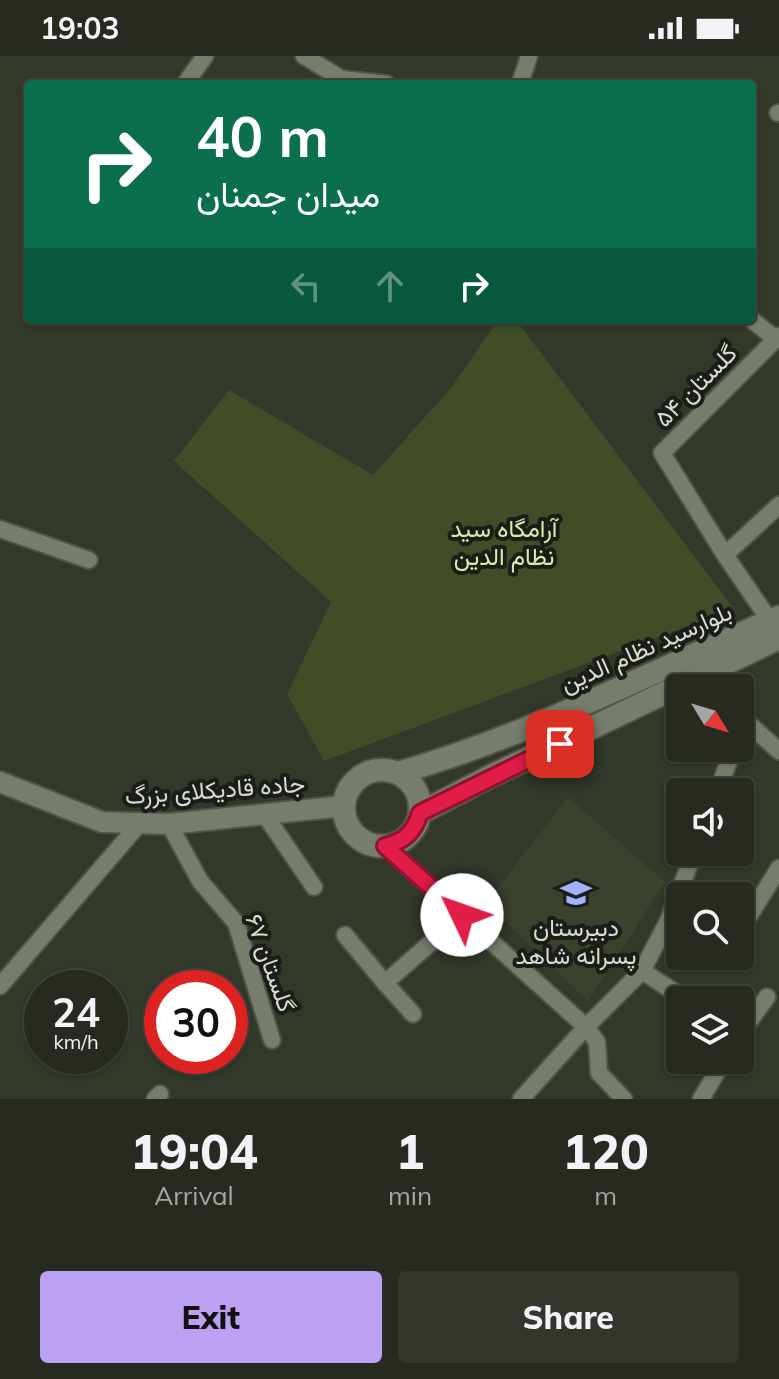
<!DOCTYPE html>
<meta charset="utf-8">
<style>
body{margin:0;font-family:Mulish,Vazirmatn,sans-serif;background:#32362d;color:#f1f3f6;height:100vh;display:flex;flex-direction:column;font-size:30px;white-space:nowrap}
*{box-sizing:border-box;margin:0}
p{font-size:26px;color:#a4a7a5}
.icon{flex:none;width:44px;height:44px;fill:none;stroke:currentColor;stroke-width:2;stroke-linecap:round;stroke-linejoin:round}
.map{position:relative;height:1043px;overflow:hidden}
.panel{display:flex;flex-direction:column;background:#262a20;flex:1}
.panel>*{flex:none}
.hud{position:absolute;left:24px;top:24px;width:732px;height:244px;border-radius:8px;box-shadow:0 2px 6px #0004,0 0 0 2px #42463e;background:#0b6e4f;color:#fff;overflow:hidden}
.needle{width:52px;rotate:128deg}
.fabs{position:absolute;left:666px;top:618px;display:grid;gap:16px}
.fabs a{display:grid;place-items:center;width:88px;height:88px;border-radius:8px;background:#262a20;box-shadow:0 2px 6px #0004,0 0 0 2px #42463e;font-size:40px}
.speed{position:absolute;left:24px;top:914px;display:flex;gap:16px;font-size:40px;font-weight:700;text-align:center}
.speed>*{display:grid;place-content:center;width:104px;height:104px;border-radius:50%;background:#262a20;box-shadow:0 2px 6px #0004,0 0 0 2px #42463e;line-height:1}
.speed small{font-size:20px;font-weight:400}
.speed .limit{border:12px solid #d22;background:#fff;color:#111}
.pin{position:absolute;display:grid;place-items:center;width:68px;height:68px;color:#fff;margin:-34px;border-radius:16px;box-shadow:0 4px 12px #0006}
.me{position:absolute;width:88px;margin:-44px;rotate:312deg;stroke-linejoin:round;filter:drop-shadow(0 0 6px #0008)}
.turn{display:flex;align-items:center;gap:28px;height:168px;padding:0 40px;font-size:36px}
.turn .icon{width:104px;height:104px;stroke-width:2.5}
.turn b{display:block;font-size:56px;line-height:68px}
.lanes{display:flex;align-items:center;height:76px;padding:0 40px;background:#0003;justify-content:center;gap:40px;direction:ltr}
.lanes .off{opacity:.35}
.eta{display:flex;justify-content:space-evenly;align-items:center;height:136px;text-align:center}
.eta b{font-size:48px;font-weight:800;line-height:56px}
.cta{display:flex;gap:16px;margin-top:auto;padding:16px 40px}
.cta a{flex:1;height:92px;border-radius:8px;background:#bca0f2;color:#111;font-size:32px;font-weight:800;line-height:92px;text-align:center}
.cta a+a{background:#32362d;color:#f1f3f6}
.status{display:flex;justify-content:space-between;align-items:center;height:56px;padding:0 40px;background:#262a20;direction:ltr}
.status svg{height:22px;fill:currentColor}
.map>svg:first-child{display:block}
.built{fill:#3a412d}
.green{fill:#404d27}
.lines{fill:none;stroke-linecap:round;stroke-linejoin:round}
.minor-casing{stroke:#505448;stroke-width:20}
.tertiary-casing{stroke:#505448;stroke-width:24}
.secondary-casing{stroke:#505448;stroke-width:26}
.minor{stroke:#777d6d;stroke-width:16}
.tertiary{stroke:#777d6d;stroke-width:20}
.secondary{stroke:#777d6d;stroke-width:22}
.route-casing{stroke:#92132f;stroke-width:20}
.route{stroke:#e11d48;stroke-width:14}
.labels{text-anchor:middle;stroke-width:8;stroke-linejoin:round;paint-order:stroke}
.street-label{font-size:24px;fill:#daddd4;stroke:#1b1e18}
.park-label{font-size:24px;fill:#d5efa9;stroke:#1b1e18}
.poi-label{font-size:24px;fill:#daddd4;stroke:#1b1e18}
</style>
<div class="status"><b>19:03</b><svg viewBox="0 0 49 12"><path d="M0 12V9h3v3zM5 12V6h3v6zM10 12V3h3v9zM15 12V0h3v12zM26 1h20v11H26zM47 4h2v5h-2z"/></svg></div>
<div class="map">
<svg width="779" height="1043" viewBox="0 0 779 1043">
<rect width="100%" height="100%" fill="#32382a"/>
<path class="built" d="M568,741L665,826L588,945L486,847Z"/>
<path class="green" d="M498,264H516L734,553L324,705L287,638L331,546L174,405L229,334L373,419L451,332Z"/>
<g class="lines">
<g class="minor-casing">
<g id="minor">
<path d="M304,0L342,23L387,28"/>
<path d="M185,28L205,0"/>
<path d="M520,28L529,0"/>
<path d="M778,57H779"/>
<path d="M752,264L777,284"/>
<path d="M0,473L89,504"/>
<path d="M725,499L662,397L779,280"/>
<path d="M770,565L725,499L779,449"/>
<path d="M740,660L779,695"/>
<path d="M717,736L734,692"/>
<path d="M265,759L314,831"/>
<path d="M169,768L200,825L236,867L272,984"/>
<path d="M385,790L586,971L597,986L599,1017L624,1043"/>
<path d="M746,865L779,812"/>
<path d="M345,879L385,927L462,859"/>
<path d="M642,915L687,944"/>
<path d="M385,927L413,958"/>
<path d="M0,930L140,767"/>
<path d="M740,978L767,941"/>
<path d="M155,1043L160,1038"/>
<path d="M521,1043L586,971L642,915L669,863L694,796"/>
<path d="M701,1043L724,1004"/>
</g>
</g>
<g class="tertiary-casing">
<path id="tertiary" d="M0,726L102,766L169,768L344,750"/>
</g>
<g class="secondary-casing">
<g id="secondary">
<circle cx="382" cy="752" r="38"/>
<path d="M398,717C531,679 653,615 779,561"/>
<path d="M420,757L489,721L779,582"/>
</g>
</g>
<use href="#minor" class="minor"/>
<use href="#tertiary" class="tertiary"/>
<use href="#secondary" class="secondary"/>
</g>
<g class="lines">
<g class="route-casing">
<path id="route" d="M462,859L385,790C405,785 414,776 420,757L560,688"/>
</g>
<use href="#route" class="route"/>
</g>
<defs>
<g id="school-bare" transform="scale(2.4)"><path d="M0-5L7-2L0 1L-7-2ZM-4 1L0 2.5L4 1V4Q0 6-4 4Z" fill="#a2b2fd" stroke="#1b1e18" stroke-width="2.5" paint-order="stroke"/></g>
</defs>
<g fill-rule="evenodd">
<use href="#school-bare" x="576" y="837"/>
</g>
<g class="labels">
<g class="street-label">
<text transform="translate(696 330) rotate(-45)" y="8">گلستان ۵۴</text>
<text transform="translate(646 592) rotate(-24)" y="8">بلوارسید نظام الدین</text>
<text transform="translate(215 734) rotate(-4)" y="8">جاده قادیکلای بزرگ</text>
<text transform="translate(270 907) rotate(70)" y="8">گلستان ۶۷</text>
</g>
<g class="park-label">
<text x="504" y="481">آرامگاه سید<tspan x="504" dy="28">نظام الدین</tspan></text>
</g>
<g class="poi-label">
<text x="576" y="880">دبیرستان<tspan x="576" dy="28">پسرانه شاهد</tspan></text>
</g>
</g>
</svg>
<div class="fabs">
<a><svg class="needle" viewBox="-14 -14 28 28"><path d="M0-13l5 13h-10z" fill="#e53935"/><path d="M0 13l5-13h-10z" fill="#a4a7a5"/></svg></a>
<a><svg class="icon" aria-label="sound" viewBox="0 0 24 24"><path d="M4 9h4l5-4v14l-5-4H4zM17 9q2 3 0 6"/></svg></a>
<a><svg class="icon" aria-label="search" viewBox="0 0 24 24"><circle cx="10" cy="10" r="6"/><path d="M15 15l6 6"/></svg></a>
<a><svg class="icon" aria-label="layers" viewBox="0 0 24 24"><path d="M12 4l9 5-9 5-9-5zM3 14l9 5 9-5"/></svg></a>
</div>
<div class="speed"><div>24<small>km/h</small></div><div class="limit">30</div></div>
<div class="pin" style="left:560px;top:688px;background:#d93025"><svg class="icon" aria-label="arrive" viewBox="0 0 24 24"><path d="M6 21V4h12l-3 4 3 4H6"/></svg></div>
<svg class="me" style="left:462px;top:859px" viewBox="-20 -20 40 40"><circle r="19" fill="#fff"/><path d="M0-13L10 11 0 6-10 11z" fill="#e11d48"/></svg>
<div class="hud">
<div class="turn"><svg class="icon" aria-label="right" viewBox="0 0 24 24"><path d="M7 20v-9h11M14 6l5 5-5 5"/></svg><div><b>40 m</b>میدان جمنان</div></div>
<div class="lanes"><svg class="icon off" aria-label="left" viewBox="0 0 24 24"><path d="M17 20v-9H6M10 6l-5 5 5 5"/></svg><svg class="icon off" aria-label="ahead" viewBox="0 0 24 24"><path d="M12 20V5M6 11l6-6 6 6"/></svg><svg class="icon" aria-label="right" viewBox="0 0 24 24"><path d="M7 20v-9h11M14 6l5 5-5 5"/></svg></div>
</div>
</div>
<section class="panel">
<div class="eta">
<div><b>19:04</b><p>Arrival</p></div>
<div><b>1</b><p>min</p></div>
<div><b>120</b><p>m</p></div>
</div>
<div class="cta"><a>Exit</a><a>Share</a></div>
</section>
